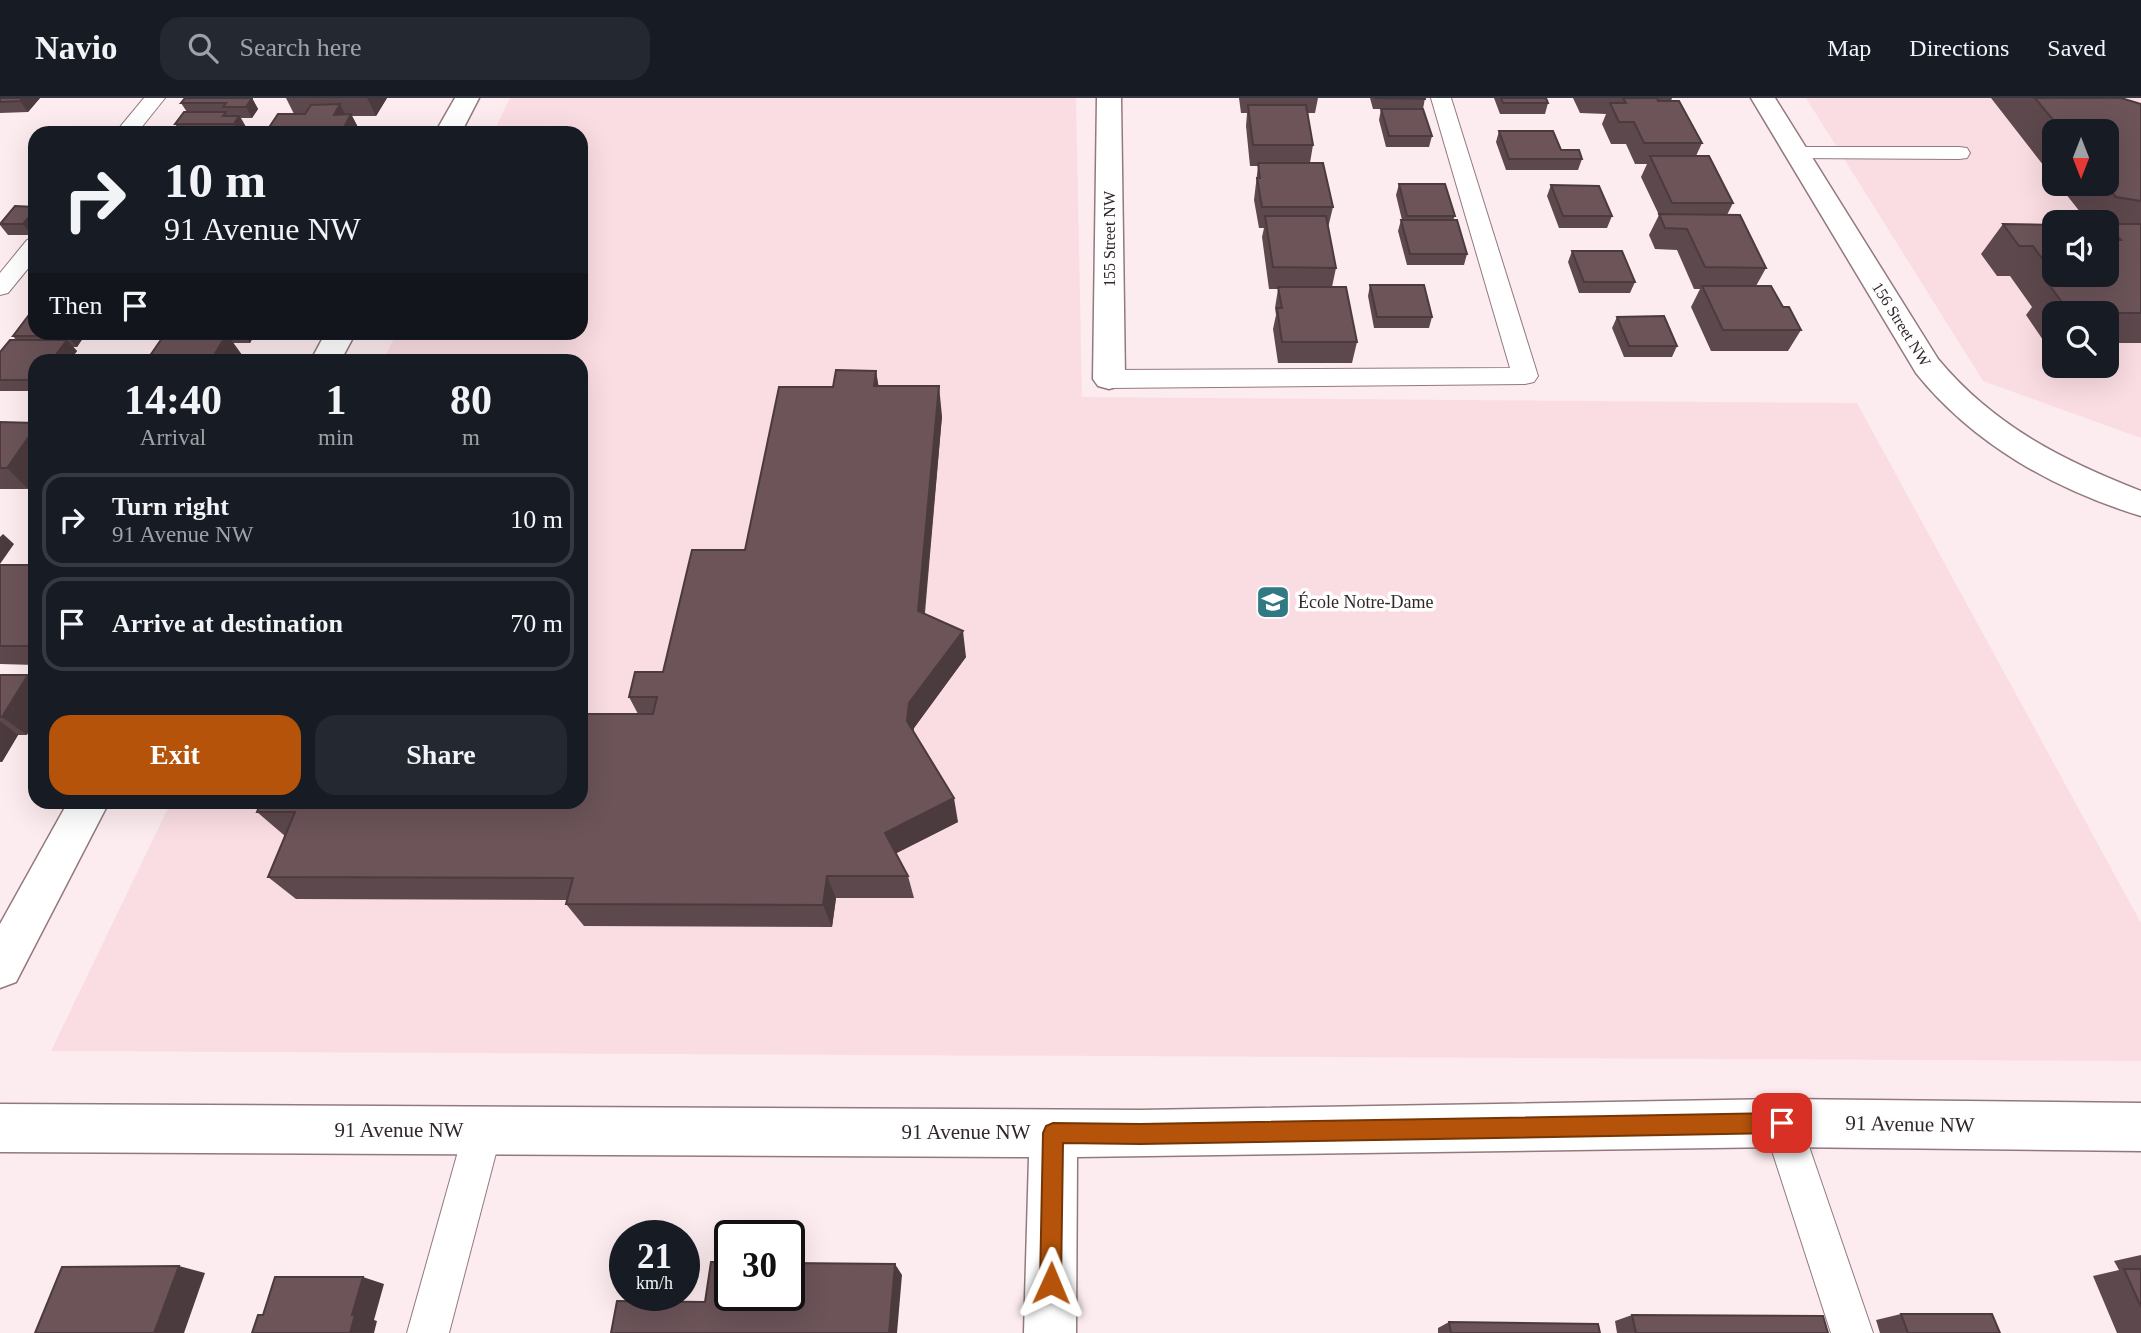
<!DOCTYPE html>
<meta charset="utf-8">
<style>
body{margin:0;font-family:"Times New Roman",serif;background:#242831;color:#f1f3f6;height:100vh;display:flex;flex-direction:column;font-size:26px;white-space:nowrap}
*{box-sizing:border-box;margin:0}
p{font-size:23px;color:#9ea1a6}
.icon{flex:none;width:38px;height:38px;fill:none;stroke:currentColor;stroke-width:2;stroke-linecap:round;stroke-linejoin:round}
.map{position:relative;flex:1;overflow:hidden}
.side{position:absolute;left:28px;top:256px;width:560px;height:455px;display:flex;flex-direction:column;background:#171b24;border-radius:21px;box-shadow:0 7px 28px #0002}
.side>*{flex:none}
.top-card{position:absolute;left:28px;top:28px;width:560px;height:214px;border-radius:21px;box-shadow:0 7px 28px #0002;background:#171b24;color:#f1f3f6;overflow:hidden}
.needle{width:46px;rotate:180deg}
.controls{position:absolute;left:2042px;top:21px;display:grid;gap:14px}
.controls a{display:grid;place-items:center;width:77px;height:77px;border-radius:14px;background:#171b24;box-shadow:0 7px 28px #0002;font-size:35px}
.speed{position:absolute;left:609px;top:1122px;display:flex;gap:14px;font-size:35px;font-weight:700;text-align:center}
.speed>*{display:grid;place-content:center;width:91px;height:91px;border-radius:50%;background:#171b24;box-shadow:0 7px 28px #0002;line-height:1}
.speed small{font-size:18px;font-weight:400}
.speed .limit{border:4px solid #111;border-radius:10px;background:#fff;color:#111}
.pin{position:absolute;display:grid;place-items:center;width:60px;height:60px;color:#fff;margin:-30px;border-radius:14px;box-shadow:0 4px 10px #0006}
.me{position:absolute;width:77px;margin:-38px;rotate:1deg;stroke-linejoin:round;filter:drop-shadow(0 0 5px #0008)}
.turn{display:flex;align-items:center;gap:24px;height:147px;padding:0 21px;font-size:32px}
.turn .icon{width:91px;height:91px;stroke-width:2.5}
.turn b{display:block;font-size:49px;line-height:60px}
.then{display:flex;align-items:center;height:66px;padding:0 21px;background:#0003;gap:14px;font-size:26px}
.eta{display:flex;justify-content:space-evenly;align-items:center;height:119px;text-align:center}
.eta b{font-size:42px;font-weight:700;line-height:49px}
.button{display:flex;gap:14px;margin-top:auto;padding:14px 21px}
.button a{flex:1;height:80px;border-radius:21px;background:#b45309;color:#fff;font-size:28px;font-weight:700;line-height:80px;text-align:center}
.button a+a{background:#242831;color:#f1f3f6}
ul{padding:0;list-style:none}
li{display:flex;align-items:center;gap:21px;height:94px;margin:0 14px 10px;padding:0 7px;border:4px solid #363941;border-radius:21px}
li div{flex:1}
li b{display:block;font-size:26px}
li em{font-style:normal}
header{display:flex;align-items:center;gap:42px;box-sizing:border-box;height:98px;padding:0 35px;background:#171b24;border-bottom:2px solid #363941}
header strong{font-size:33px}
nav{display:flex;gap:38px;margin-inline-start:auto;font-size:24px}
.search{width:490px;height:63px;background:#242831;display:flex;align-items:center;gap:18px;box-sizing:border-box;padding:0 24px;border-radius:21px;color:#9ea1a6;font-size:26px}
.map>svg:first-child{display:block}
.built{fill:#fadde2;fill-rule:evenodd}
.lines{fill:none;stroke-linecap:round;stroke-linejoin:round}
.lane-casing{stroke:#92797e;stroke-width:2}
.street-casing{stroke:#92797e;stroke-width:3}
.secondary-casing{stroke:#92797e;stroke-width:3}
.lane{fill:#fff;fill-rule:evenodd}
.street{fill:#fff;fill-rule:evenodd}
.secondary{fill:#fff;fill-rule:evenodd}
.wall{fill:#5d484d}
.shaded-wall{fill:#4c3b3e}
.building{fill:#6c5459;stroke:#4c3b3e;stroke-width:2}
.route{fill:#b45309;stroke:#753606;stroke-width:2}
.labels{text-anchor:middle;stroke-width:7;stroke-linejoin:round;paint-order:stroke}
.far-street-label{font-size:16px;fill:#312729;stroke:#fefefe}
.poi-label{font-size:18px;fill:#312729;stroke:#fefefe;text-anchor:start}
.near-street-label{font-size:21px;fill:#312729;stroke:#fefefe}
</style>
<header>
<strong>Navio</strong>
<div class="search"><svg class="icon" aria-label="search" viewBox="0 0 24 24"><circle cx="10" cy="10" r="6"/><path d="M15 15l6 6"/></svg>Search here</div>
<nav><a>Map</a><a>Directions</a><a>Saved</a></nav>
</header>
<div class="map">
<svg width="2141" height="1235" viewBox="0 0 2141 1235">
<rect width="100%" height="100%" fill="#fdecef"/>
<g class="built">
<path d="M510,0H1076L1082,299L1857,305L2141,825V963L51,953L171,704H581V262H383L397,235L581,234V35H493Z"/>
<path d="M1806,0H2141V340L1983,283ZM2054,33H2107V86H2054ZM2054,124H2107V177H2054ZM2054,215H2107V268H2054Z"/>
</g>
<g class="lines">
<g class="lane-casing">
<g id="lane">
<path d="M144,0H165L137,35H115Z"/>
<path d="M1431,0H1451L1538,278L1534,284L1525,286L1109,290L1100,287L1096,281L1100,275L1109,272L1510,270Z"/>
<path d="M1798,49H1959L1967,50L1970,55L1967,60L1959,61L1790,60L1787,55L1790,50Z"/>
<path d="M35,140V162L8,195L0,197V175L27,142Z"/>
<path d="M1782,1006L1796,1011L1801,1025L1873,1235H1831L1763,1025L1768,1011Z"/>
<path d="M483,1013L497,1018L502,1032L449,1235H407L464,1032L469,1018Z"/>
</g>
</g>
<g class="street-casing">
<g id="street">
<path d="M455,0H479L461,35H435Z"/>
<path d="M1097,0H1121L1125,281L1120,288L1109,291L1098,288L1093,281Z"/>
<path d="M326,234H356L341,262H311Z"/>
<path d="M68,704H109L16,884L0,890V826Z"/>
<path d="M1782,1001L2141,1005V1053L1782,1049L1077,1059L1076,1235H1024L1029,1059L0,1054V1006L1141,1012Z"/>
</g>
</g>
<g class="secondary-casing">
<path id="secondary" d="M1751,0H1775L1938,261C1993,327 2061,362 2141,393V418C2055,392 1973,346 1916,275Z"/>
</g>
<use href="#lane" class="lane"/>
<use href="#street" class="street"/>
<use href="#secondary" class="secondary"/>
</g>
<g class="wall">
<path d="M0,0H40L28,14L0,15Z"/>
<path d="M252,0L258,11L252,20H241L246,29L242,35H181L175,26L187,14L181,5Z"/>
<path d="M286,0H387L376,18H352L361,35H267L266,34L294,16Z"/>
<path d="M1239,0H1318L1315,15H1308L1313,47L1310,65L1333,109L1328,130L1336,170L1332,189L1357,244L1352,265H1278L1273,231L1276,217L1275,210L1278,191H1269L1262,139L1264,130H1259L1254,102L1258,68H1250L1246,28L1247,15H1241Z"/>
<path d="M1370,0H1425L1423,11L1432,38L1429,49H1386L1379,22L1381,11H1373Z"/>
<path d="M1494,0H1546L1548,5L1545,16H1500Z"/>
<path d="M1573,0H1672L1671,3L1702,45L1696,58L1733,105L1727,117L1766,170L1756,188L1783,209L1801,232L1788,253H1711L1691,209L1700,191H1694L1677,152L1655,151L1649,137L1659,117L1641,79L1647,66H1635L1626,46H1611L1602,26L1606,16L1580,15Z"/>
<path d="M1991,0H2121L2141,6V245H2107V215H2054V245H2045L2026,217L2032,209L2010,178H1997L1981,156L2003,126L2107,177V124H2088L2058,86H2107V33H2054V81Z"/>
<path d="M1499,33L1582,61L1578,72H1506L1496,44Z"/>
<path d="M1399,86L1455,118L1453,122L1467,156L1464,167H1407L1398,133L1401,122H1402L1396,97Z"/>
<path d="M1551,87L1612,118L1607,130H1559L1547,98Z"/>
<path d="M35,109V134L32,137H8L0,127V125Z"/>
<path d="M1572,153L1635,184L1630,195H1579L1568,164Z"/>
<path d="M1370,187L1432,219L1429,230H1374L1368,198Z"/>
<path d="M1617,219L1677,248L1672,259H1624L1612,230Z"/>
<path d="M35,234H87L77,249H73L77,253L70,262H35V293H0V254L16,242L13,238Z"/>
<path d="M177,234H256L250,245H233L242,257L178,236Z"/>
<path d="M876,273L878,288L942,318L925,515L966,559L914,630L913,634L958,724L896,755L908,778L914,800H836L832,829L584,828L566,806L567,802L296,801L268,779L285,738L257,714L638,616L629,599L663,574L745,452L833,289Z"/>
<path d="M0,324L28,391H0Z"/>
<path d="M0,467H35V567L0,566Z"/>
<path d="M0,577L27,637H18L2,664H0Z"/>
<path d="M2141,1157V1235H2117L2093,1178L2119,1172L2114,1163Z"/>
<path d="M1901,1216L2000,1235H1880L1876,1222Z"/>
<path d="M1632,1217L1828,1235H1617L1615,1223Z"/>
<path d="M1449,1224L1600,1235H1438V1230Z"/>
</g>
<g class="shaded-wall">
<path d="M23,0H40L28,14L20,3Z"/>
<path d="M252,0L258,11L252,20L246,9Z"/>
<path d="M367,0H387L376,18Z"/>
<path d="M340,6L348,22L351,16L361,35H341L334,17Z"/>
<path d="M239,18L246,29L242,35H240L234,26Z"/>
<path d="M35,112V134L32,137L23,126Z"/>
<path d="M70,234H87L77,249L67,238Z"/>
<path d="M243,234H256L250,245Z"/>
<path d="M227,236L242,257L238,262H211Z"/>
<path d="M67,242L77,253L70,262H52Z"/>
<path d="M876,273L881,302L874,288Z"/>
<path d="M939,288L942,318L922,540L918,513Z"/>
<path d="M35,330V380L28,391L7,370Z"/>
<path d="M3,436L14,446L0,466V439Z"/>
<path d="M963,533L966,559L914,630L912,648L907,623L909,605Z"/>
<path d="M28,577L35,583V622L27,637L2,619Z"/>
<path d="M0,623L18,637L2,664L0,663Z"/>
<path d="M954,700L958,724L891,758L885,735Z"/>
<path d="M827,778L836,800L832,829L823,807Z"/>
<path d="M895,1166L902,1177L897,1235H889Z"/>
<path d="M179,1168L205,1175L184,1235H154Z"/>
<path d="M363,1179L384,1186L374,1222L377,1223L374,1235H350L352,1217Z"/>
</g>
<g class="building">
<path d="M0,0H23L20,3L0,4Z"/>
<path d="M185,0H252L246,9H223L226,5H181Z"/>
<path d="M1375,0H1425V1Z"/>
<path d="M1501,0H1546L1548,5H1503Z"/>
<path d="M1623,0H1657L1658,3H1679L1702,45H1644L1634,24H1619L1610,5H1626Z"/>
<path d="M2035,0H2121L2141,6V103L2116,99L2105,86H2107V33H2062Z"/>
<path d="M340,6L334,17L351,16L341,35L266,34L278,16H305L311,7Z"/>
<path d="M1248,7H1306L1313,47H1253Z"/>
<path d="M1381,11H1423L1432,38H1389Z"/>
<path d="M184,14H226L223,18H239L234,26H175Z"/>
<path d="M1499,33H1553L1561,52H1579L1582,61H1509Z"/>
<path d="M1650,58H1709L1733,105H1672Z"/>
<path d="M1258,65H1323L1333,109H1262L1257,80H1260Z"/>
<path d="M1399,86H1445L1455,118H1407Z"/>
<path d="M1551,87L1599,88L1612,118H1563Z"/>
<path d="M15,108L35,109V112L23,126H0Z"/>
<path d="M1659,116L1740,117L1766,170L1705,169L1687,131L1665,130Z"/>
<path d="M1265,118H1326L1336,170L1273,169Z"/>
<path d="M1401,122H1457L1467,156H1410Z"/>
<path d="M2003,126L2054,127V177H2107V142H2121L2107,126H2141V215H2070L2050,188H2062L2033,148H2019Z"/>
<path d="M1572,153H1622L1635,184H1584Z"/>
<path d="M1370,187H1424L1432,219H1377Z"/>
<path d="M1702,188H1771L1783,209H1789L1801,232H1723Z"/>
<path d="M1278,189H1346L1357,244H1282L1277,210H1282Z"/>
<path d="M35,209V234H70L67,238H13Z"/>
<path d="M1664,218L1677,248H1629L1617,219Z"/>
<path d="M165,236H227L211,262H147Z"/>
<path d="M10,242H67L52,262H35V282H0V254Z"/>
<path d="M836,272L876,273L874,288H939L918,513L963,533L909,605L907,623L954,700L885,735L908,778H827L823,807L566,806L573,780L268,779L295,714H257L261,704H581V616H653L657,599H629L635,574H663L692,452H745L779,289H833Z"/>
<path d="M0,324L35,325V330L7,370H0Z"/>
<rect x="0" y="467" width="35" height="81"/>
<path d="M0,577H28L2,619H0Z"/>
<path d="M711,1164H730V1197H789V1165L895,1166L889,1235H611L617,1203L705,1204Z"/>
<path d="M179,1168L154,1235H35L62,1169Z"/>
<path d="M2124,1171H2141V1209Z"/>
<path d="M275,1179H363L352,1217H355L350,1235H252L258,1217H263Z"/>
<path d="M1901,1216H1992L2000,1235H1908Z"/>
<path d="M1632,1217L1823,1218L1828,1235H1636Z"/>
<path d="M1449,1224L1598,1226L1600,1235H1451Z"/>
</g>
<path class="route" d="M1782,1015L1789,1018L1792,1025L1789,1032L1782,1035L1140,1046L1063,1045L1061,1185L1058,1192L1051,1195L1043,1192L1040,1185L1043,1035L1046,1028L1053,1025L1140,1026Z"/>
<defs>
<g id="school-square" transform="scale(1.75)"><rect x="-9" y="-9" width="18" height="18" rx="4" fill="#317983" stroke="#fefefe"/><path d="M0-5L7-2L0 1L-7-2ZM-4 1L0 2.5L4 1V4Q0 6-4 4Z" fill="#fff"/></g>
</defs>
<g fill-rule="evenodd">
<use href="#school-square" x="1273" y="504"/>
</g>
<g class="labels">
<g class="far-street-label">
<text transform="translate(1109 141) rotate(-90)" y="6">155 Street NW</text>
<text transform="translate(1902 226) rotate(58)" y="6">156 Street NW</text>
</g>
<g class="poi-label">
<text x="1298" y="510">École Notre-Dame</text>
</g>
<g class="near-street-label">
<text transform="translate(1910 1026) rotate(1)" y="7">91 Avenue NW</text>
<text x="399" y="1039">91 Avenue NW</text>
<text x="966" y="1041">91 Avenue NW</text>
</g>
</g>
</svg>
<div class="controls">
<a><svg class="needle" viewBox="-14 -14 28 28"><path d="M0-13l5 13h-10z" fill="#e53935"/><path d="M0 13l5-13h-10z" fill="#9ea1a6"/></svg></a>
<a><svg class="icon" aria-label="sound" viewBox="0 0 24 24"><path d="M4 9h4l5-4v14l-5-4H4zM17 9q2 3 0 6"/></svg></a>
<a><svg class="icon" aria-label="search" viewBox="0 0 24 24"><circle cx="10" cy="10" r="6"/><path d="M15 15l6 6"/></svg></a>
</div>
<div class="speed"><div>21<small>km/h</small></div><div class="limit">30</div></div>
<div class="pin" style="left:1782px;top:1025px;background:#d93025"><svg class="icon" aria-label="arrive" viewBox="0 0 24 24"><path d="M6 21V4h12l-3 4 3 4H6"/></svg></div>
<svg class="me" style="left:1051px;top:1185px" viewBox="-20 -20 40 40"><path d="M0-17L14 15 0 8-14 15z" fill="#b45309" stroke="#fff" stroke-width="4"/></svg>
<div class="top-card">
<div class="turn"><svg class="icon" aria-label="right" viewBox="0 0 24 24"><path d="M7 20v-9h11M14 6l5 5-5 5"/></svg><div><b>10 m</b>91 Avenue NW</div></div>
<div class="then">Then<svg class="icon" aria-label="arrive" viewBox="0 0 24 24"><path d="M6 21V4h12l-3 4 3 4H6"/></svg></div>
</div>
<section class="side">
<div class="eta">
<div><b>14:40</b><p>Arrival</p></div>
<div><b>1</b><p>min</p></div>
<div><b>80</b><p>m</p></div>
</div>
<ul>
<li><svg class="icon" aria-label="right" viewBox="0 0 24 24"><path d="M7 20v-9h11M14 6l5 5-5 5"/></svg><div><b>Turn right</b><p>91 Avenue NW</p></div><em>10 m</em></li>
<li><svg class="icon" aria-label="arrive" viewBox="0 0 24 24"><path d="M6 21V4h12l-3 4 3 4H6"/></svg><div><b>Arrive at destination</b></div><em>70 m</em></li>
</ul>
<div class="button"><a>Exit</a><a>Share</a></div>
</section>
</div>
